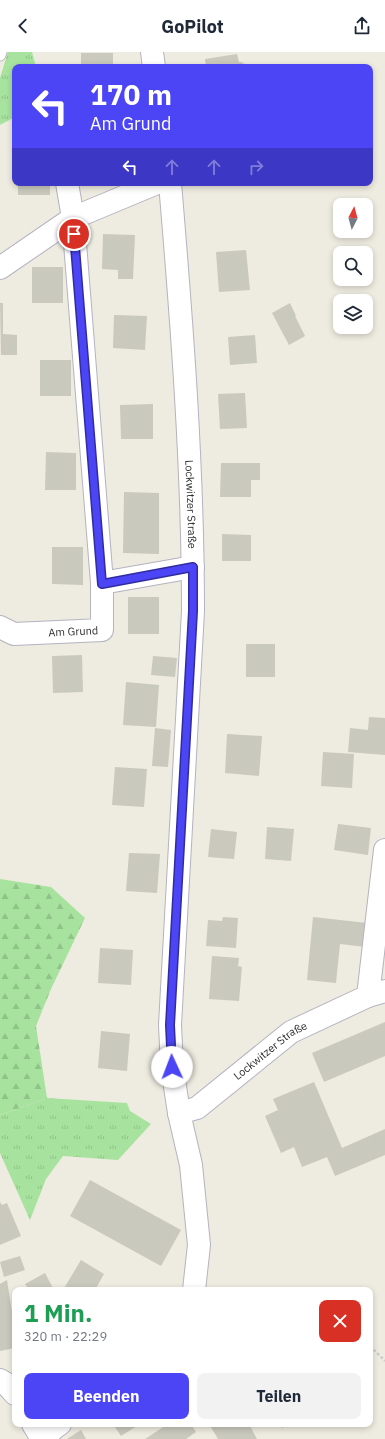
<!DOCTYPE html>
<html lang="de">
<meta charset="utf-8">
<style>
body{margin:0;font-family:"IBM Plex Sans",sans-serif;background:#f2f2f3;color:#1f2937;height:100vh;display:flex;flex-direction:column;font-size:15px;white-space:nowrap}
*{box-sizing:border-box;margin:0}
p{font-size:13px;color:#747a83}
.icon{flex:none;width:22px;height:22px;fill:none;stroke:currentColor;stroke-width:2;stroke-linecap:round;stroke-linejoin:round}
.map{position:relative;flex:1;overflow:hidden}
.side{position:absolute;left:12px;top:1235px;width:361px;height:140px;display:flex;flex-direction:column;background:#fff;border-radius:8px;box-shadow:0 2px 6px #0003}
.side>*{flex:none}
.banner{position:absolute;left:12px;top:12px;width:361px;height:122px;border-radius:8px;box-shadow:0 2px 6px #0003;background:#4b45f6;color:#fff;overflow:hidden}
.needle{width:26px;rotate:6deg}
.controls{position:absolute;left:333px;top:146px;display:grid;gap:8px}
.controls a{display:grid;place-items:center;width:40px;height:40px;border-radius:8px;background:#fff;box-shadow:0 2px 6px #0003;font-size:20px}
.pin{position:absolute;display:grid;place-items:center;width:34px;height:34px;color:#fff;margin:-17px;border:2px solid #fff;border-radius:50%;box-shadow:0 1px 4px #0007}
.me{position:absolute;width:44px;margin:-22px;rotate:358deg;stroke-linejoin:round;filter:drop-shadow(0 0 3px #0008)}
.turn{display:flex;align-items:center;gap:14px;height:84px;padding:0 12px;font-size:18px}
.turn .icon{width:52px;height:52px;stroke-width:2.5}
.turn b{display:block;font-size:28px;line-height:34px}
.lanes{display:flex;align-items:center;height:38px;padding:0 12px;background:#0003;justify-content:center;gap:20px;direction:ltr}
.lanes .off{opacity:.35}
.round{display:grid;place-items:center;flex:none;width:42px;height:42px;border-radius:8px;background:#f2f2f3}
.summary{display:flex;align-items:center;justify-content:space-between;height:68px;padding:0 12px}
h1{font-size:24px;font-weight:800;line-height:30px;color:#1e9e55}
.primary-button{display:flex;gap:8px;margin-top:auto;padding:8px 12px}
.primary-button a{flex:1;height:46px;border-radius:8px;background:#4b45f6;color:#fff;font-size:16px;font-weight:800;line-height:46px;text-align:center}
.primary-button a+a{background:#f2f2f3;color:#1f2937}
header{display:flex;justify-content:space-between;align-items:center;height:52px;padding:0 12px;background:#fff;font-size:18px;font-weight:800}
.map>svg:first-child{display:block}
.grass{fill:url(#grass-tufts)}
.forest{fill:url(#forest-firs)}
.building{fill:#cac9be}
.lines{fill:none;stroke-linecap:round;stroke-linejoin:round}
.lane-casing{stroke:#b4b3c0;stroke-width:13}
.street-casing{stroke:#b4b3c0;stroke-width:24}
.secondary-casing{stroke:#b4b3c0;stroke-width:24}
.path{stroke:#cdcdcd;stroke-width:2.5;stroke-dasharray:3 2;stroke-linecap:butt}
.lane{stroke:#fff;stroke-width:11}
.street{stroke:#fff;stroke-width:22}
.secondary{stroke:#fff;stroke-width:22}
.route-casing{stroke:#312da0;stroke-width:10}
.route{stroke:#4b45f6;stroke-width:7}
.labels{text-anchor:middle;stroke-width:3.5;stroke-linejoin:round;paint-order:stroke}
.street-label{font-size:11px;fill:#2d2d2d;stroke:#fff}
</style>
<header><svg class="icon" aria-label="back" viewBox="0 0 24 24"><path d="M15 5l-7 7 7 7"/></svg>GoPilot<svg class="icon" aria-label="share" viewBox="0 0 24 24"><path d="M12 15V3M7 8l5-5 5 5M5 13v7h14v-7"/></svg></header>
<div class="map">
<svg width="385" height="1387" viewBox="0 0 385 1387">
<defs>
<pattern id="grass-tufts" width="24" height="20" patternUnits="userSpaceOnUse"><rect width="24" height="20" fill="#a7e39e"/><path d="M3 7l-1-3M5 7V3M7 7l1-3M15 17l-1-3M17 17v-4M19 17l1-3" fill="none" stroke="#90c388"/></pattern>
<pattern id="forest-firs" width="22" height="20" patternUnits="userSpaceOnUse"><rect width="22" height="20" fill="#a7e39e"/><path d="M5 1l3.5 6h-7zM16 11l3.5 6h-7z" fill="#90c388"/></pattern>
</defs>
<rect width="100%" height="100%" fill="#eeebe0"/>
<g class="grass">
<path d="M8,0H32L36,15H15V65L0,73V26Z"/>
<path d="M47,1046L127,1051L130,1059L151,1072L118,1108L63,1104L46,1127L30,1168L0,1101V1063Z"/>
</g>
<path class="forest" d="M0,827L51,835L85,866L51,937L36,974L47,1046L0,1063Z"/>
<g class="building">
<rect x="81" y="1" width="32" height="14"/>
<path d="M237,2L239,10H241L245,12V15H206L205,7Z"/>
<rect x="18" y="131" width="32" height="12"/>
<path d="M103,182L135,183L133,227H118V218L102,217Z"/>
<path d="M246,198L250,238L219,240L216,200Z"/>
<rect x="32" y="215" width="31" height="36"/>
<path d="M0,251H3V282L17,283V303H1Z"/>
<path d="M290,251L296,264H295L305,284L289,293L272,261Z"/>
<path d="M114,263L147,264L145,298L113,296Z"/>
<path d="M255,283L257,311L230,313L228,285Z"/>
<rect x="40" y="308" width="31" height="36"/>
<path d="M245,341L247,376L220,377L218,342Z"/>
<path d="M153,352V387H121L120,353Z"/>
<path d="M46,400L76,401V438H45Z"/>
<path d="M221,411H260V428H251V445H220Z"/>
<path d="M124,440L159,441V502L123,501Z"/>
<path d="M222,482L251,483V509H222Z"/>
<path d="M52,495H83V533L52,532Z"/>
<rect x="128" y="545" width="31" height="37"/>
<rect x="246" y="592" width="29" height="33"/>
<path d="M82,603L83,640L53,641L52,604Z"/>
<path d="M153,604L177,606L175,625L151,623Z"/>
<path d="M126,630L159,633L156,675L123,673Z"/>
<path d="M369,665L385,666V703L348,700L350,676L368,678Z"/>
<path d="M155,676L171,678L168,715L152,714Z"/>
<path d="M227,682L262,684L259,724L225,721Z"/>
<path d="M323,700L354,702L352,736L321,734Z"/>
<path d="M115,715L147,717L144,755L112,753Z"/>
<path d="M338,772L371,776L368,803L334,798Z"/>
<path d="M267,775L294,777L291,809L265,807Z"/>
<path d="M211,777L237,780L234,807L208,805Z"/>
<path d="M129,801L160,802L157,841L126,839Z"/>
<path d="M223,865L238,866L236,896L206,894L208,868L222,869Z"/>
<path d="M313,865L367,871L365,895L340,892L336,931L307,928Z"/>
<path d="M100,896L133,898L131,933L98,931Z"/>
<path d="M212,904L239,906L238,914L242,915L239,949L209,947Z"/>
<path d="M385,970V1004L324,1030L312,1001Z"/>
<path d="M101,979L130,982L127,1019L98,1016Z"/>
<path d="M314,1030L342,1096L385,1077V1103L335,1124L327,1105L302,1115L294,1095L281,1101L265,1064L278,1058L273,1047Z"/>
<path d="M90,1128L181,1178L161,1214L70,1164Z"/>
<path d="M0,1150L2,1153L7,1151L21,1184L0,1193Z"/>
<path d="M20,1204L25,1218L4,1225L0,1210Z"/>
<path d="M81,1208L104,1222L95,1238H63Z"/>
<path d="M45,1221L54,1238H29L25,1232Z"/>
<path d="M7,1228L12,1260H15V1296L0,1299V1232Z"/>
<path d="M113,1372H140L121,1384Z"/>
<path d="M168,1372H191L196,1380L186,1387H145Z"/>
<path d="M209,1372H249L257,1387H218Z"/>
<path d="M280,1372H288L282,1376Z"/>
<path d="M81,1378L86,1387H67Z"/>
</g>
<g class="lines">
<g class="lane-casing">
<path id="lane" d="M0,3L1,0"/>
</g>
<g class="street-casing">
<g id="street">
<path d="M0,216L73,166L157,131"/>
<path d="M102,531L193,515"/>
<path id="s1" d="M0,575L14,582L102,578V531L73,166L67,131"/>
<path d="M368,944L385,798"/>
<path id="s2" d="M179,1061L197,1056L291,980L368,944L385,939"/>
<path d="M0,1328L5,1331L15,1342"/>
<path d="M33,1372L42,1387"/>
</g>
</g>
<g class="secondary-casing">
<g id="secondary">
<path d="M152,0L154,15"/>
<path id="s3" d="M170,131C182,273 193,416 193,559L170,973L172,1015L179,1061L191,1113L199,1193L194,1238"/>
<path d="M44,1387L54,1376L60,1372"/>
</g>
</g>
<path class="path" d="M370,1294L385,1309"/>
<use href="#lane" class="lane"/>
<use href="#street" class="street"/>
<use href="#secondary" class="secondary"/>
</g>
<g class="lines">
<g class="route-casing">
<path id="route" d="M74,182L102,532L193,515V559L170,973L172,1015"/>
</g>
<use href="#route" class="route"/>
</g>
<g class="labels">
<g class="street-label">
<text dy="4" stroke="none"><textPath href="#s3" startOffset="322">Lockwitzer Straße</textPath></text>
<text dy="4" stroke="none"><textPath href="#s1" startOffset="75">Am Grund</textPath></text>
<text dy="4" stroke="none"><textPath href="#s2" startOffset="112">Lockwitzer Straße</textPath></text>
</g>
</g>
</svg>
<div class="controls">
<a><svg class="needle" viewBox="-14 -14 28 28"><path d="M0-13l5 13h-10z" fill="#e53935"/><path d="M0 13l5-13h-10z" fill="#747a83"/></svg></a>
<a><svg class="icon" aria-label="search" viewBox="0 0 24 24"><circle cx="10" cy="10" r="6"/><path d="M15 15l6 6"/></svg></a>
<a><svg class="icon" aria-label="layers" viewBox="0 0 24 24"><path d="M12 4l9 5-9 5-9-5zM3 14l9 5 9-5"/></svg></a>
</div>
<div class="pin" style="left:74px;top:182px;background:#d93025"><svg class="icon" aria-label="arrive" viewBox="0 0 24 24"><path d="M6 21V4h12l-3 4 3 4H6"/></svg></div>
<svg class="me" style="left:172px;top:1015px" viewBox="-20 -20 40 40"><circle r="19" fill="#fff"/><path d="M0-13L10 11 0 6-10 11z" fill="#4b45f6"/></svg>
<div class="banner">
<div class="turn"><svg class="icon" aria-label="left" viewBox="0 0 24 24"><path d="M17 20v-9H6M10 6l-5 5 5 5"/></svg><div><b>170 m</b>Am Grund</div></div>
<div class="lanes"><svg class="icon" aria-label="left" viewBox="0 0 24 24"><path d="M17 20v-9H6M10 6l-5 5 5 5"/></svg><svg class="icon off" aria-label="ahead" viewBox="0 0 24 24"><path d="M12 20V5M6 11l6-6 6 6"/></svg><svg class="icon off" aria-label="ahead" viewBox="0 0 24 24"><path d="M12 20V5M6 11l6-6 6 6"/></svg><svg class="icon off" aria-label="right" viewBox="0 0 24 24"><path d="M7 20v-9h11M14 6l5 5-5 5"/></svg></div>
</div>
<section class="side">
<div class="summary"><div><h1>1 Min.</h1><p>320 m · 22:29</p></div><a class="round" style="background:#d93025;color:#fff"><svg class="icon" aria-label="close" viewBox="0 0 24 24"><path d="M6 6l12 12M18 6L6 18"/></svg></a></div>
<div class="primary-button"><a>Beenden</a><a>Teilen</a></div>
</section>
</div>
